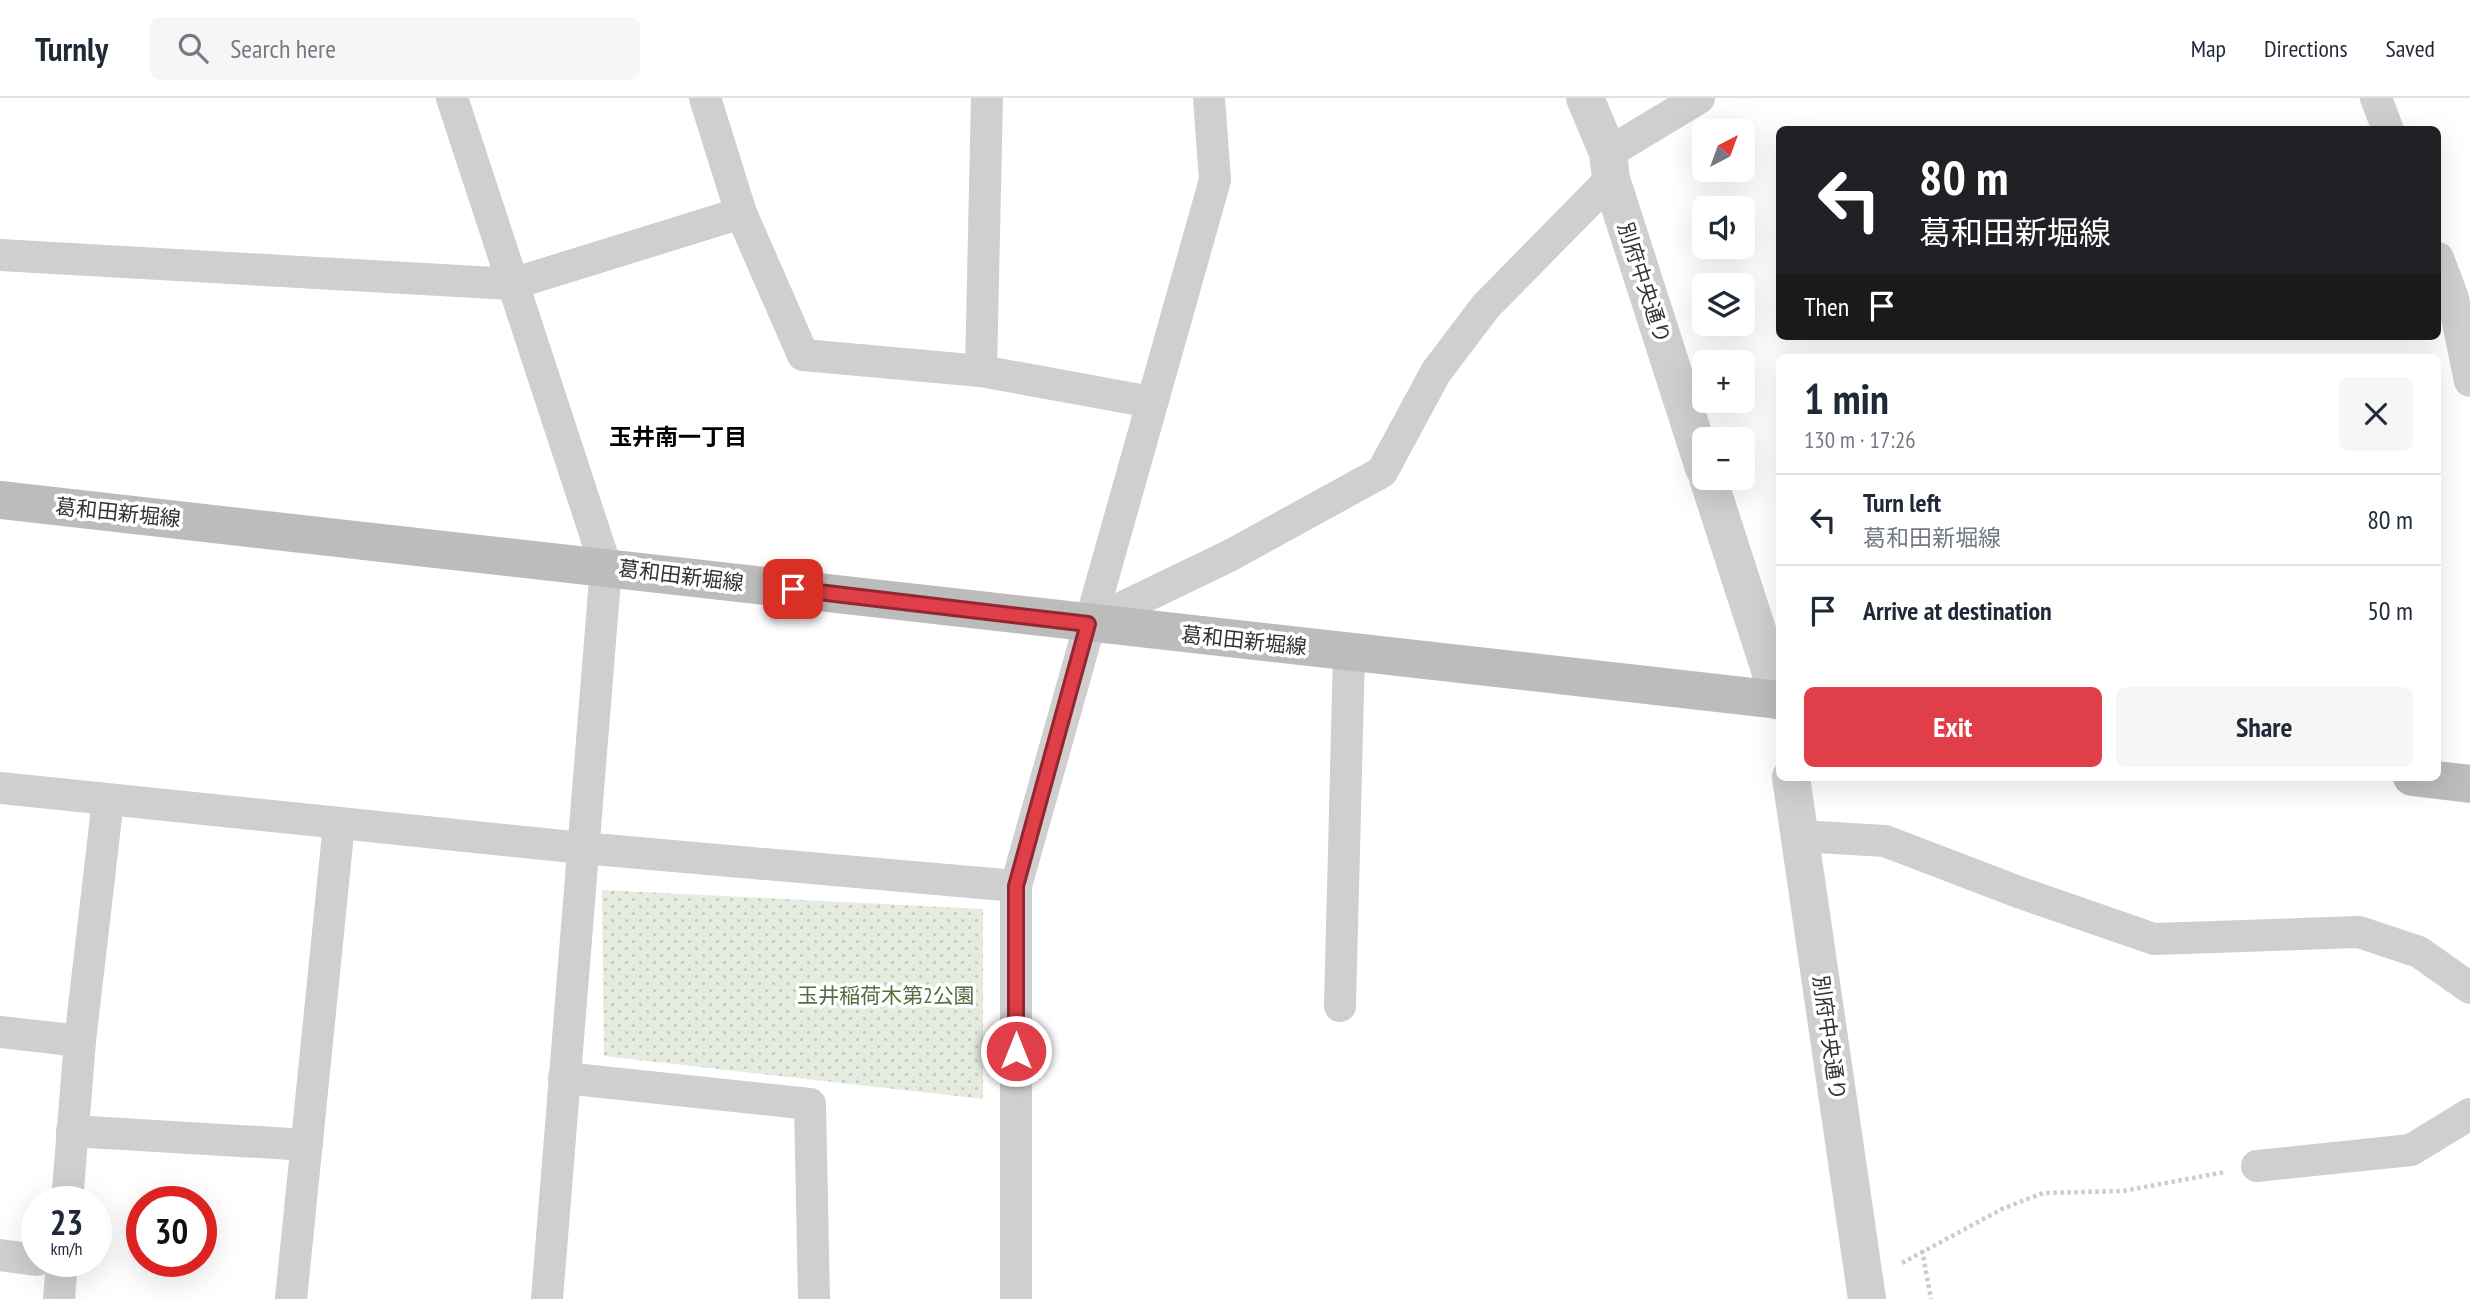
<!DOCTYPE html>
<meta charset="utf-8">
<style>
body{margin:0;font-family:"PT Sans Narrow","Noto Sans JP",sans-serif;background:#f6f6f7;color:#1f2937;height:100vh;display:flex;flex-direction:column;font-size:26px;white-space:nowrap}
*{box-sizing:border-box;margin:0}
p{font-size:23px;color:#747a83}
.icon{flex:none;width:38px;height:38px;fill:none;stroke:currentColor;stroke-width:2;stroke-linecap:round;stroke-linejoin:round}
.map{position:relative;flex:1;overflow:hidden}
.panel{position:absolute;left:1776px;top:256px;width:665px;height:427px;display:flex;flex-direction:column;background:#fff;border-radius:10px;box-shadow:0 7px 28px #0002}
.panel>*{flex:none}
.banner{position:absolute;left:1776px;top:28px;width:665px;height:214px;border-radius:10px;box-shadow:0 7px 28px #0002;background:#202124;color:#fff;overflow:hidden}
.needle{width:46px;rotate:41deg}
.tools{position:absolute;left:1692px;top:21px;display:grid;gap:14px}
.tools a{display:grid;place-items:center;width:63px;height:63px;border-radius:10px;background:#fff;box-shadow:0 7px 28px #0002;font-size:35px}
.speed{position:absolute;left:21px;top:1088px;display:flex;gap:14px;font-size:35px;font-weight:700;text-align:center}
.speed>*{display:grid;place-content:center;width:91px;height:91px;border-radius:50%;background:#fff;box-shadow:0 7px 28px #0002;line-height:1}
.speed small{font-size:18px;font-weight:400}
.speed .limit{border:10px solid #d22;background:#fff;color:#111}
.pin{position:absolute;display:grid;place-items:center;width:60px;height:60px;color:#fff;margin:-30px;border-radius:14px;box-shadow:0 4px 10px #0006}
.me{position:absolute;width:77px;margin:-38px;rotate:0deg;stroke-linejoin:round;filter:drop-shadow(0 0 5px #0008)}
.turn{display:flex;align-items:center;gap:24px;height:147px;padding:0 28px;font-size:32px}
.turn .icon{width:91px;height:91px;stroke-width:2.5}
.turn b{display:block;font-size:49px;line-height:60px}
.then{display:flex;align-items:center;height:66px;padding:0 28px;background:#0003;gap:14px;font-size:26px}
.round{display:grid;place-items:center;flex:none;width:74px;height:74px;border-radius:10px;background:#f6f6f7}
.headline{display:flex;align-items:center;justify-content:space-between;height:119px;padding:0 28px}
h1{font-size:42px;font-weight:700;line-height:52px}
.cta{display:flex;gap:14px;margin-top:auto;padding:14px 28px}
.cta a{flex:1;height:80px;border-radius:10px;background:#e03e48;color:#fff;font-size:28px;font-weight:700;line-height:80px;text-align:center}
.cta a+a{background:#f6f6f7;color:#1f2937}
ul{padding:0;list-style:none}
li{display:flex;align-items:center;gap:21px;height:91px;padding:0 28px;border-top:2px solid #e0e1e3}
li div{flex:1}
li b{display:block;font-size:26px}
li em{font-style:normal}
header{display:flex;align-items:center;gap:42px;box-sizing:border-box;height:98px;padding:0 35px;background:#fff;border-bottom:2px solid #e0e1e3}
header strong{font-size:33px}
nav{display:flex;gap:38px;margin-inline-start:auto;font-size:24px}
.search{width:490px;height:63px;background:#f6f6f7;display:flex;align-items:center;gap:18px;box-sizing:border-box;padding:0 24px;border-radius:10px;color:#747a83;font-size:26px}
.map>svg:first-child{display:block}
.park{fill:url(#park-dots)}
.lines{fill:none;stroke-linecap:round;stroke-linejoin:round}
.path{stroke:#ccc;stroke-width:4.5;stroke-dasharray:3.5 3.5;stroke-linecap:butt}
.minor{stroke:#cfcfcf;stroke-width:32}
.tertiary{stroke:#cfcfcf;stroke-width:38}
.secondary{stroke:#bcbcbc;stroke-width:38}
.route-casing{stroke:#92282f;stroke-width:18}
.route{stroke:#e03e48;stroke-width:12}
.labels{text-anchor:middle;stroke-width:7;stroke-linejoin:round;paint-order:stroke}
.street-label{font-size:21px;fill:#323232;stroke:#fff}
.park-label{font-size:21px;fill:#556e40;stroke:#fff}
.neighbourhood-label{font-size:23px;font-weight:bold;fill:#000;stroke:#fff}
</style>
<header>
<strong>Turnly</strong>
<div class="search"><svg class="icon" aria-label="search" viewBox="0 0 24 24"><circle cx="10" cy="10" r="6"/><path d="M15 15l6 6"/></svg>Search here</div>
<nav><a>Map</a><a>Directions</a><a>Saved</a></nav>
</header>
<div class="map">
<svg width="2470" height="1201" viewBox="0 0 2470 1201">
<defs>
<pattern id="park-dots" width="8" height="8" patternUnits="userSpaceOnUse" patternTransform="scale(1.75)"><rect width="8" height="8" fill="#e5ebdf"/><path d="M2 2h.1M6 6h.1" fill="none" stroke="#c5cac0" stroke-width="1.8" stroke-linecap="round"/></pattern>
</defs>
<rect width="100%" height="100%" fill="#fff"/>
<path class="park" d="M602,792L983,811V1001L604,958Z"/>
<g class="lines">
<g class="path">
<path d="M1922,1152L1931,1201"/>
<path d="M1902,1165L2002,1111L2043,1095L2123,1093L2225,1074"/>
</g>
<g class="minor">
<path d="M452,0L606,469L547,1201"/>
<path d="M705,0L741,115L803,257L981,273L1151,304"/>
<path d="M2376,0L2388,32"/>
<path d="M1608,55L1699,0"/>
<path d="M0,157L512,186L741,115"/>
<path d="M2438,160L2453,200L2470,283"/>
<path d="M981,273L987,0"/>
<path d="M1088,526L1229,458L1382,374L1436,274L1486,208L1611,81"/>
<path d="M0,690L582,750L1016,788"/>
<path d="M1799,738L1885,743L2021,795L2154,841L2359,834L2419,854L2470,890"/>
<path d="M1340,908L1349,555"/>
<path d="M0,934L80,943"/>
<path d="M564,980L810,1006L814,1201"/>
<path d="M72,1033L307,1047"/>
<path d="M2257,1068L2411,1052L2470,1016"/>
<path d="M67,1104L80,943L108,702"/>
<path d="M0,1157L37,1162"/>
<path d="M59,1201L62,1164"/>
<path d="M291,1201L339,726"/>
<path d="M1016,1201V788L1215,82L1209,0"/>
</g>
<g class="tertiary">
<path d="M1585,0L1608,55L1611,81L1704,370"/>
<path d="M1708,380L1780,603"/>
<path d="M1791,679L1867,1201"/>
</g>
<g class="secondary">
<path d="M0,402L1780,602"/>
<path d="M2412,679L2470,686"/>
</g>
</g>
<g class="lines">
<g class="route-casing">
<path id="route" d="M793,491L1088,526L1016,788V953"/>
</g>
<use href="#route" class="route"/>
</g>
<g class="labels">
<g class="street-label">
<text transform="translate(1644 185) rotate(72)" y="7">別府中央通り</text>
<text transform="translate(118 415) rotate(6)" y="7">葛和田新堀線</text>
<text transform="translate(681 478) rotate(7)" y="7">葛和田新堀線</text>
<text transform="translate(1244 543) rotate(6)" y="7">葛和田新堀線</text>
<text transform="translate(1829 940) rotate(82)" y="7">別府中央通り</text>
</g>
<g class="park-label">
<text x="886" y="905">玉井稲荷木第2公園</text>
</g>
<g class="neighbourhood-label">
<text x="678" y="347">玉井南一丁目</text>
</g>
</g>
</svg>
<div class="tools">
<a><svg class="needle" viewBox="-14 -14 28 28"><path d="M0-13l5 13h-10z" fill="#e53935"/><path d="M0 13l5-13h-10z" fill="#747a83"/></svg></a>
<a><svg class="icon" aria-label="sound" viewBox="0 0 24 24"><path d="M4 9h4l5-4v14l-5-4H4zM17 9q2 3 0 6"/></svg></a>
<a><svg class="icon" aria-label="layers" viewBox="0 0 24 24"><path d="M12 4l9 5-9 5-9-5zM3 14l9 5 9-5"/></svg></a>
<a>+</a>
<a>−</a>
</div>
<div class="speed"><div>23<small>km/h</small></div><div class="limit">30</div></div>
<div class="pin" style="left:793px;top:491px;background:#d93025"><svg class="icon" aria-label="arrive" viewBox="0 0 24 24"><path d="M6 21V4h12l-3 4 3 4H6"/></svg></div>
<svg class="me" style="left:1016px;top:953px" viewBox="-20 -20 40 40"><circle r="17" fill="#e03e48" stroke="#fff" stroke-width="3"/><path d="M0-11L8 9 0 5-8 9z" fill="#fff"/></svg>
<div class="banner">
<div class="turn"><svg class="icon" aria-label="left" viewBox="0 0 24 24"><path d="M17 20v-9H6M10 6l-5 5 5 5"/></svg><div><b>80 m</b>葛和田新堀線</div></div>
<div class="then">Then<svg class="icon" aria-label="arrive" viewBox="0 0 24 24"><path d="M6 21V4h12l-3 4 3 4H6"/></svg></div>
</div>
<section class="panel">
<div class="headline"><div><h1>1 min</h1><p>130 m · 17:26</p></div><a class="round"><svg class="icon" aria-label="close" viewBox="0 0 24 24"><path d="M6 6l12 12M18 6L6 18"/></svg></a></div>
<ul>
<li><svg class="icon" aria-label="left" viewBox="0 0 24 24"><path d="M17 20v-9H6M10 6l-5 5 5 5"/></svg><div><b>Turn left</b><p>葛和田新堀線</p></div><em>80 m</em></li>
<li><svg class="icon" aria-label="arrive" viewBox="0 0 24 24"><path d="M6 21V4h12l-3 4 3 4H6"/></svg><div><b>Arrive at destination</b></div><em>50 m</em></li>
</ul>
<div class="cta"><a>Exit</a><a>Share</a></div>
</section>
</div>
